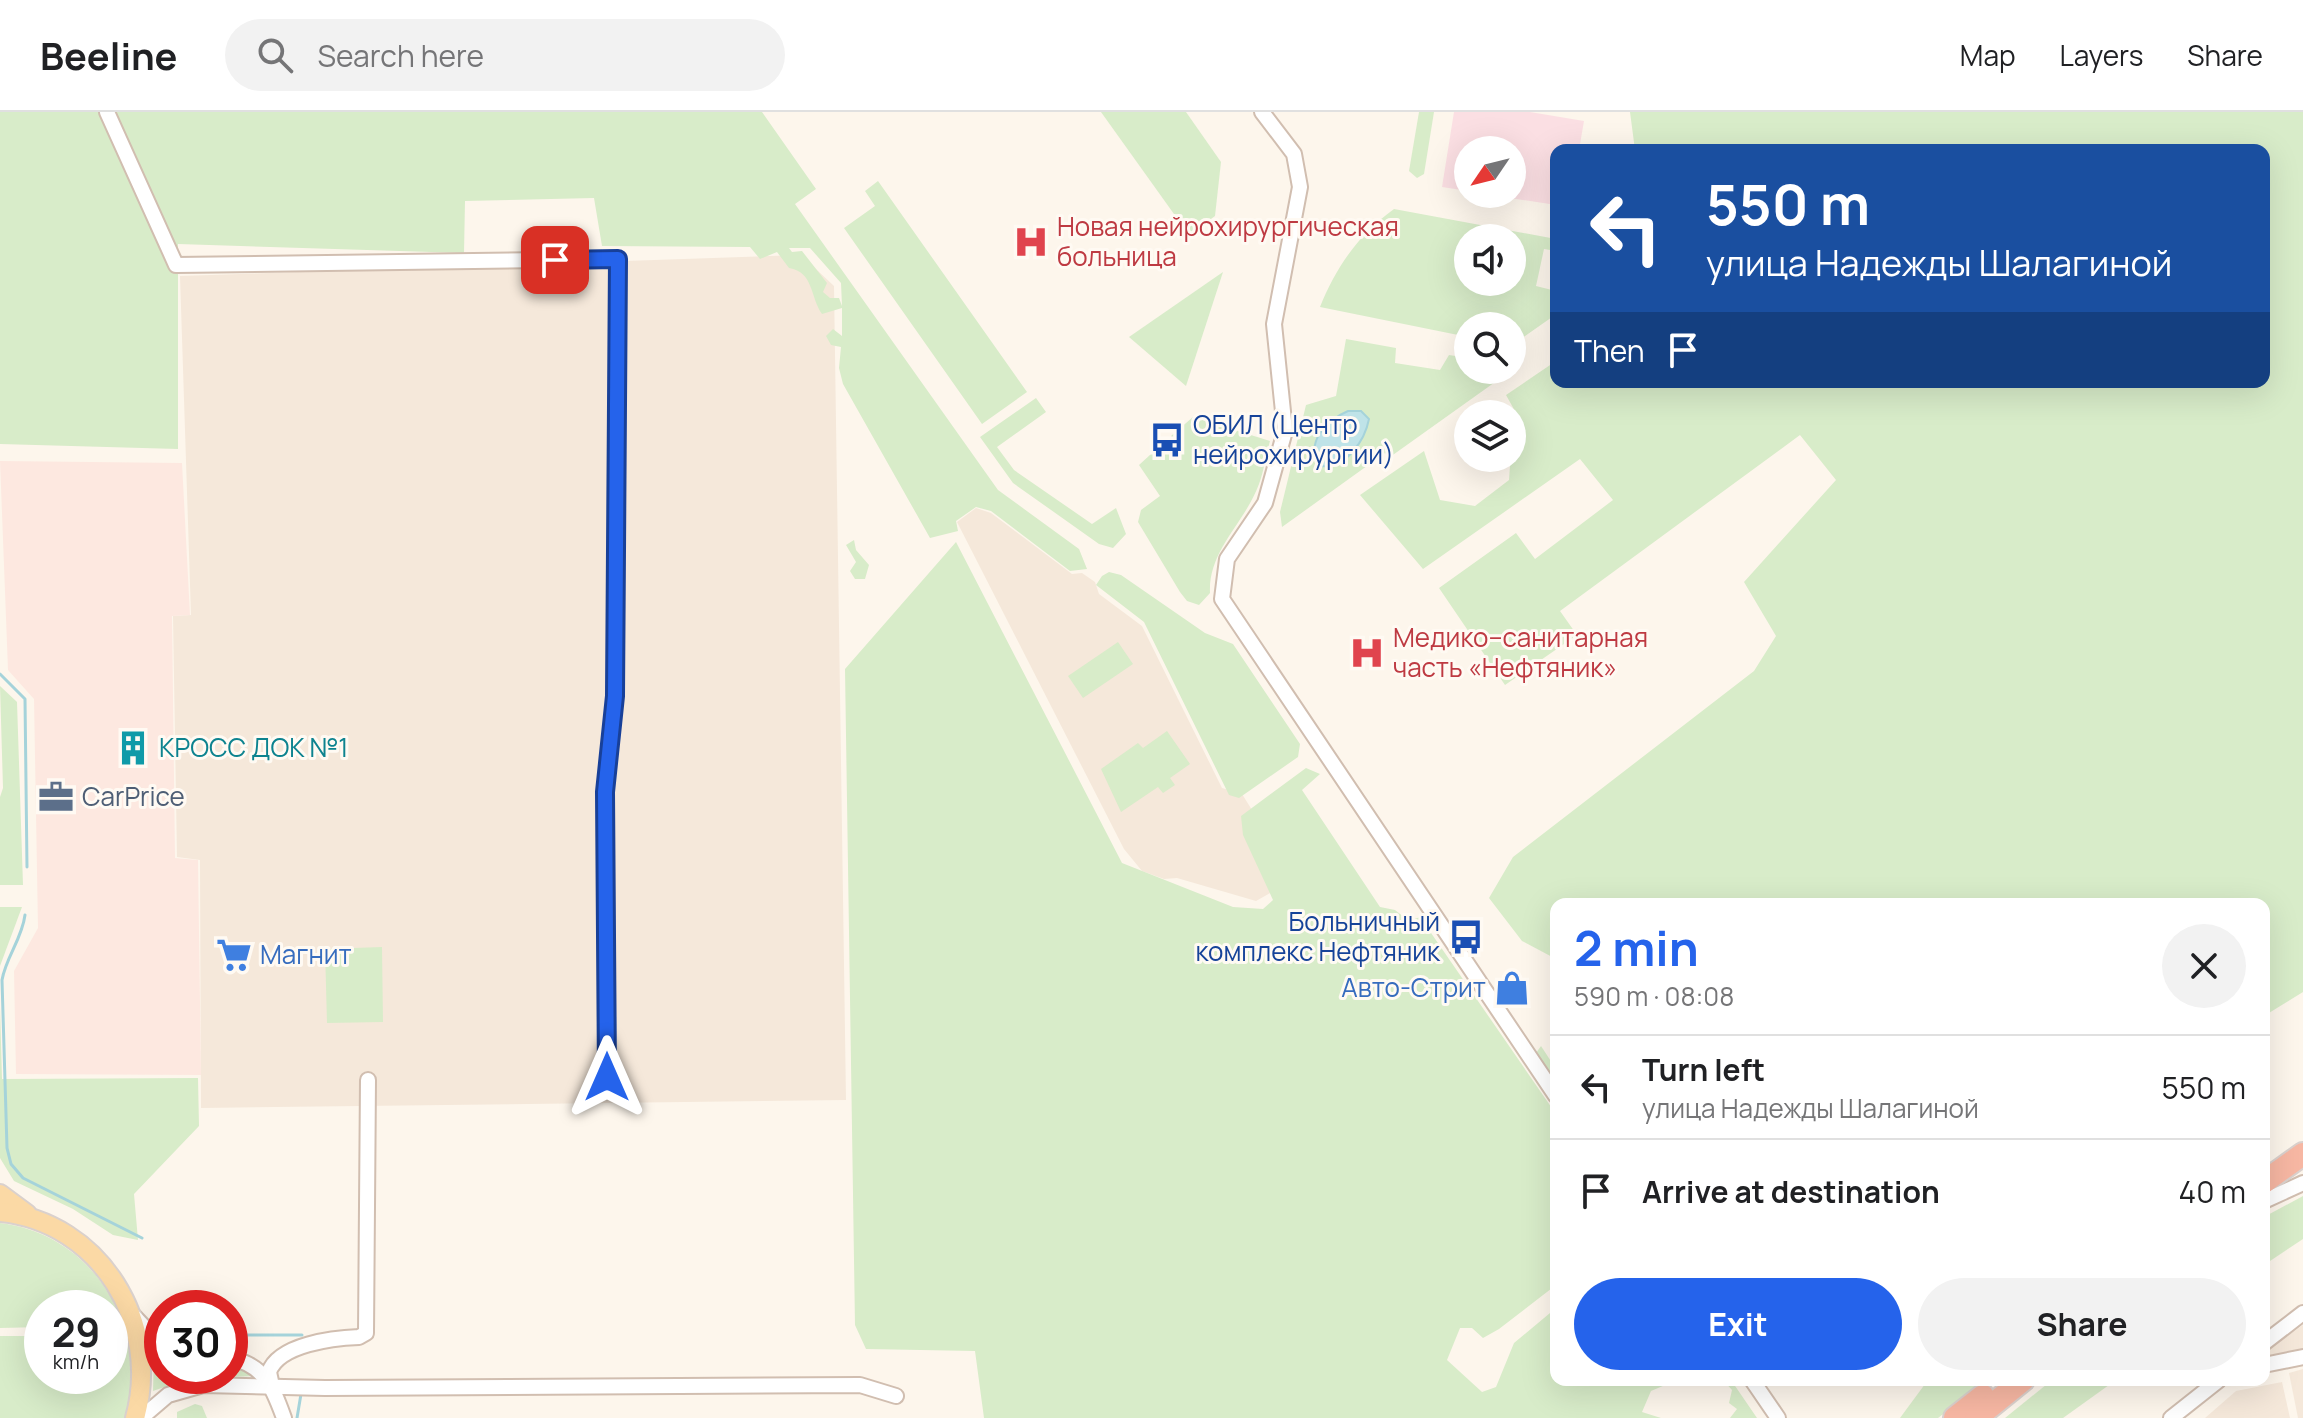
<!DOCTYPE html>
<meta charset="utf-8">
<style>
body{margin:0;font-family:Manrope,sans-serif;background:#f2f2f2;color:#202124;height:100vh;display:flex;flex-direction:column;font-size:30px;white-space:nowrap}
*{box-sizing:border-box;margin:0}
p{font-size:26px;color:#757577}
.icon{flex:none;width:44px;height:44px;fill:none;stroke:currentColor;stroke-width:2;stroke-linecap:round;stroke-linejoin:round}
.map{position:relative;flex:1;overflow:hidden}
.side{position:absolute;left:1550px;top:786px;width:720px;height:488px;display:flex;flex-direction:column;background:#fff;border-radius:16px;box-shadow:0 8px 32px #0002}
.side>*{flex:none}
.top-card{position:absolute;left:1550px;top:32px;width:720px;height:244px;border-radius:16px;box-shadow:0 8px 32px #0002;background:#1a4fa0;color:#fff;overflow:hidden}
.needle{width:52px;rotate:235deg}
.controls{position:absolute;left:1454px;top:24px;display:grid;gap:16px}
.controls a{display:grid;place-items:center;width:72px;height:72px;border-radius:50%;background:#fff;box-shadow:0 8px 32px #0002;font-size:40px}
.speed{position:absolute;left:24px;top:1178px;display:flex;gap:16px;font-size:40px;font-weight:700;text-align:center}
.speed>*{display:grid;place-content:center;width:104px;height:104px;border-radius:50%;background:#fff;box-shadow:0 8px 32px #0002;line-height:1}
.speed small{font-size:20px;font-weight:400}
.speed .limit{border:12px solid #d22;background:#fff;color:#111}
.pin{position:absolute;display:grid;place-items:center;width:68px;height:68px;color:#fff;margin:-34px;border-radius:16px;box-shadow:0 4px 12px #0006}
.me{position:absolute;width:88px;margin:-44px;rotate:0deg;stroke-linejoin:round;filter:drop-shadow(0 0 6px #0008)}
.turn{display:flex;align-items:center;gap:28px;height:168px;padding:0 24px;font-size:36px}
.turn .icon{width:104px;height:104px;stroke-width:2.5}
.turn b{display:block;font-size:56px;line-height:68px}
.then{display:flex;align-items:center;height:76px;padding:0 24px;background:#0003;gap:16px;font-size:30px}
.round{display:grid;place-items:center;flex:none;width:84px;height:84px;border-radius:42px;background:#f2f2f2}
.summary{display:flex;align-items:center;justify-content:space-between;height:136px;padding:0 24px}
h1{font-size:48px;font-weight:700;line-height:60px;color:#2563eb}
.action{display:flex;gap:16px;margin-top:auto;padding:16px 24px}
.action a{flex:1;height:92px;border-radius:48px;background:#2563eb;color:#fff;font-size:32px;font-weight:700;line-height:92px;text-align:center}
.action a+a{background:#f2f2f2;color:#202124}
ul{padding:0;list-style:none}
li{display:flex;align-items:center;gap:24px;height:104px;padding:0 24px;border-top:2px solid #e0e0e0}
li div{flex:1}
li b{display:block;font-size:30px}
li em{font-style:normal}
header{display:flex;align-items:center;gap:48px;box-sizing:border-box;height:112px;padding:0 40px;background:#fff;border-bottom:2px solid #e0e0e0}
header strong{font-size:38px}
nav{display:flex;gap:44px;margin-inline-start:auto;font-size:28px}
.search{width:560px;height:72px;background:#f2f2f2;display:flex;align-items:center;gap:20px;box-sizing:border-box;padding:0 28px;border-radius:44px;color:#757577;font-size:30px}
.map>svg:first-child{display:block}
.residential{fill:#f5e8da}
.commercial{fill:#fde8e0}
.medical{fill:#fbdfe3}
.green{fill:#d8ecc9;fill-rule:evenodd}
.water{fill:#bfe3e8;stroke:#a5d3da;stroke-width:2}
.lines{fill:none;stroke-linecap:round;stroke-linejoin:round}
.stream{stroke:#a5d3da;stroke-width:3}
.minor-casing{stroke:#d1beb0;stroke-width:18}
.major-casing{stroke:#dad1cd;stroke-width:22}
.highway-casing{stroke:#dad1cd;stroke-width:26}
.minor{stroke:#fff;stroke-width:14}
.major{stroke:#fbd9a5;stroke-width:18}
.highway{stroke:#f7b7a3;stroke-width:22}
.route-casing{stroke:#184099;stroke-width:20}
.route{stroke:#2563eb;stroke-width:14}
.labels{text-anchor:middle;stroke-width:6;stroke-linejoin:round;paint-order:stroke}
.health-label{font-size:26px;fill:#be3a42;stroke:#fffaf3;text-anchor:start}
.transit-label{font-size:26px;fill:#164399;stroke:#fffaf3;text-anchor:start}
.culture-label{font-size:26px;fill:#0d838f;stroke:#fffaf3;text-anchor:start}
.service-label{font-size:26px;fill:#4e5e75;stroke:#fffaf3;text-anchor:start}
.shop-label{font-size:26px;fill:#366cbe;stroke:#fffaf3;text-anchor:start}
</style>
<header>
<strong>Beeline</strong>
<div class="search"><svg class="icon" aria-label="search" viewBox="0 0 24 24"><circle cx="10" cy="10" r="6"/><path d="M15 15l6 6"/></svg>Search here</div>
<nav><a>Map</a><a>Layers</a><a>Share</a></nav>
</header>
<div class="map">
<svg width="2303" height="1306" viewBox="0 0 2303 1306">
<rect width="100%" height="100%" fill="#fdf6ec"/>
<g class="residential">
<path d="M801,143L834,174L846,988L201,996L200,748L177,745L173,504L191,503L180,164Z"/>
<path d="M976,396L991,401L1072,462L1082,461L1095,470L1099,482L1142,514L1222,676L1242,682L1252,698L1246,727L1272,780L1256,789L1177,766L1164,767L1142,759L1124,737L957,410Z"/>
<path d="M2303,1213V1238L2267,1247L2265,1239Z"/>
<path d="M2303,1257V1306H2298L2289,1261Z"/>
<path d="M2282,1270L2290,1306H2205L2236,1279Z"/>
</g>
<path class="commercial" d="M0,349L182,351L190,503L172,504L175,746L198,748L201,963L16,962L14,859L38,816L34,587L8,558Z"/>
<path class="medical" d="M1454,0H1530L1584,9L1579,38H1556V93L1484,82H1512V38H1468V79L1442,75Z"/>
<g class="green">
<path d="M0,0H762L816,77L795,92L998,378L1079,437L1087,457L1070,459L991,399L976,395L956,409L958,419L930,426L843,272L839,256L841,235L831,233L826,224L833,217L842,224V196L822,202C810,185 814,160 789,156L777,140L760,147L750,135L602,134L594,86L465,89L464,141L178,132V337L0,332ZM789,136H810L841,171L842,194L839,186H830L823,180L827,171L802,139L792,140Z"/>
<path d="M1101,0H1186L1221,50L1215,104L1189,123Z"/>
<path d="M1419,0H1434L1424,62L1417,66L1409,59Z"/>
<path d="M1630,0H2303V880L2264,904V792H1556V847L1522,829L1489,786L1513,745L1754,559L1776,524L1744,470L1836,368L1800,323L1560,499L1577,523L1505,573L1439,476L1516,421L1535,447L1613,388L1580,347L1423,457L1360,383L1424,339L1440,388L1475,394L1509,368L1512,325L1520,308L1506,283L1556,249V270H2264V38H1635Z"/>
<path d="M878,69L1027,280L982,312L844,116L875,94L865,79Z"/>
<path d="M1394,97L1556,127V139L1544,137L1536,174L1556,179L1555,203L1512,233V214H1468V225L1320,195C1336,155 1359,122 1394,97ZM1468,126H1512V170H1468Z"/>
<path d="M562,154L581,165L569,174L549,173L546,163L552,156Z"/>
<path d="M1223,160L1186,274L1129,225Z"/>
<path d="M1346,227L1396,236L1395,251L1440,258L1449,243L1468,246V258H1512V252L1519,253L1390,345L1385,341L1282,415L1280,400L1306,293L1336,284Z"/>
<path d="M1036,286L1046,300L997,335L1014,358L1092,412L1116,396L1126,422L1113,436L1099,432L1013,371L980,325Z"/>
<path d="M1193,305L1270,329C1266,343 1264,359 1259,372C1245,411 1208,438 1210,481L1199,493L1187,489L1180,480L1138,410L1141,398L1160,384L1139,353L1162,332L1165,334L1173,327L1171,324Z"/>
<path d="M854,428L856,438L869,453L865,467H855L850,459L856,450L846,433Z"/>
<path d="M956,430L1122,751L1233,795L1263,797L1273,788L1243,723L1241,704L1306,656L1320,662L1302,678L1380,795L1395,798L1409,809L1420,805L1556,1002V1173L1499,1217L1483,1226L1472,1216H1460L1447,1248L1482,1280L1496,1275L1514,1231L1556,1196V1268H1677L1651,1279L1642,1300L1661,1306H984L975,1239L866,1237L855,1213L845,557Z"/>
<path d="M1109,460L1121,463L1205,521L1233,532L1300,632L1298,645L1239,686L1229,683L1144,510L1096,473L1102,464Z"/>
<path d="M1118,530L1133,552L1083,586L1068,564Z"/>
<path d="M0,574L17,590L23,773H0V685L3,676Z"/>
<path d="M1167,619L1190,652L1170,666L1175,673L1163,681L1158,675L1121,700L1101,657L1138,631L1143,636Z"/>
<path d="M0,795H22L0,854Z"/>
<path d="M382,835L383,910L327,911L325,837Z"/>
<path d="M0,894L2,967L198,966L199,1014L134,1082L138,1128L113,1123L73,1097L14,1069L0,1046Z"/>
<path d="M1541,934L1556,957V970L1536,941Z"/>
<path d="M2303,1084V1127L2264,1153V1105Z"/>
<path d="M0,1111C96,1123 149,1217 125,1306H0V1224H42V1264H110V1243H120L115,1216L110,1215V1196H42V1215L0,1216Z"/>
<path d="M154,1242L162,1245V1264H230L233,1251L256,1264L190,1266L153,1279Z"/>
<path d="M1723,1268H1731L1757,1306H1730L1737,1297L1729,1291L1732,1278Z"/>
<path d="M1928,1268H1987L1938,1306H1900Z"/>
<path d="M2052,1268H2116L2063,1306H2005Z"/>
<path d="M195,1292L202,1294L207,1306H177V1300Z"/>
</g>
<path class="water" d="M1348,299H1361L1369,307C1365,328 1346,357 1321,354C1303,331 1327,308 1348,299Z"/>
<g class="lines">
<g class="stream">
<path d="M0,562L25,587L27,755"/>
<path d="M25,803C22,827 6,845 2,868L7,1036L11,1052L23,1066L142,1126"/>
<path d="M189,1193L191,1196"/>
<path d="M230,1220L233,1222"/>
<path d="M241,1223H302"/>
<path d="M297,1306L301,1282"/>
</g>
<g class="minor-casing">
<g id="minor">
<path d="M107,0L176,153L618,147L615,584L605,680L607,965"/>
<path d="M1262,0L1294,42L1300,75L1274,212L1285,319L1265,391L1227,447L1222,487L1556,984"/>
<path d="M2264,1089L2303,1071"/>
<path d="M132,1202L162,1234"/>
<path d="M2264,1231L2303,1201"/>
<path d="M230,1246C265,1253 273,1276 284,1306"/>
<path d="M2264,1253L2303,1245"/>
<path d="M1752,1268L1778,1306"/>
<path d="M272,1274L269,1260C279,1232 334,1226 359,1225L366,1221L368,968"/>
<path d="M141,1306L168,1283L203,1273L325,1276L860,1273L896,1284"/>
<path d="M2171,1306L2219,1268"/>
</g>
</g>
<g class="major-casing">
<g id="major">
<path d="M0,1082L27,1102"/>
<path d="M0,1100C101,1110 161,1212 135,1306"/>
</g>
</g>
<g class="highway-casing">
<g id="highway">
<path d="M2264,1070L2303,1042"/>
<path d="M1955,1306L1983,1284"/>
<path d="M1976,1306L2023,1268"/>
</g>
</g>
<use href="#minor" class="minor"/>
<use href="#major" class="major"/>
<use href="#highway" class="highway"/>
</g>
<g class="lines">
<g class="route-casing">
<path id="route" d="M555,148L618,147L615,584L605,680L607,965"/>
</g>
<use href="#route" class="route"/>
</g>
<defs>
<g id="hospital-bare" transform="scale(2.76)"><path d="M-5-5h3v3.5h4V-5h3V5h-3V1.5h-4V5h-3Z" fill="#e0444e" stroke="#fffaf3" stroke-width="2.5" paint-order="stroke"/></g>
<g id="bus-bare" transform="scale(2.76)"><path d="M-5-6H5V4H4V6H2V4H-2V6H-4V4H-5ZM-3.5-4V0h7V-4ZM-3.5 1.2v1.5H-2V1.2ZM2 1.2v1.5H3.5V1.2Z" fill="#1a4fb4" stroke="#fffaf3" stroke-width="2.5" paint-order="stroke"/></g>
<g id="building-bare" transform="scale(2.76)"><path d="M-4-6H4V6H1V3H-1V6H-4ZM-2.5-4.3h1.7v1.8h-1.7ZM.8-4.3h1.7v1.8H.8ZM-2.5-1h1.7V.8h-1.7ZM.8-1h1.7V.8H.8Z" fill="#0f9aa8" stroke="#fffaf3" stroke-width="2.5" paint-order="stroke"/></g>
<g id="office-bare" transform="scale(2.76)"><path d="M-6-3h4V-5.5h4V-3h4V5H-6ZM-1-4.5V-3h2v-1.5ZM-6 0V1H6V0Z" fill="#5c6f8a" stroke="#fffaf3" stroke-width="2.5" paint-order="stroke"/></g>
<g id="supermarket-bare" transform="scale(2.76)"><path d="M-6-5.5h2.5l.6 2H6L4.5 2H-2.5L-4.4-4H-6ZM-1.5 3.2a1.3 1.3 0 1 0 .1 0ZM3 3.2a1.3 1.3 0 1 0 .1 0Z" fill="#3f7fe0" stroke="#fffaf3" stroke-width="2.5" paint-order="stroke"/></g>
<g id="shop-bare" transform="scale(2.76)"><path d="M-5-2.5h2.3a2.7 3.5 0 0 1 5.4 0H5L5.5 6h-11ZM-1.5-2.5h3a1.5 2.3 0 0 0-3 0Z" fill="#3f7fe0" stroke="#fffaf3" stroke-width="2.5" paint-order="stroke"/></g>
</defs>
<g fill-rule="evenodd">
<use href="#hospital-bare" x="1031" y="130"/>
<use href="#bus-bare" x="1167" y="328"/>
<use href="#hospital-bare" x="1367" y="541"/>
<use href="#building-bare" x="133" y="636"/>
<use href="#office-bare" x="56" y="685"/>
<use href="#bus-bare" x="1466" y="825"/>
<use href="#supermarket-bare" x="234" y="843"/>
<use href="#shop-bare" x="1512" y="876"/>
</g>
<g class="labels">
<g class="health-label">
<text x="1057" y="124">Новая нейрохирургическая<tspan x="1057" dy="30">больница</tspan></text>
<text x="1393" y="535">Медико–санитарная<tspan x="1393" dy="30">часть «Нефтяник»</tspan></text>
</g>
<g class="transit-label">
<text x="1193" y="322">ОБИЛ (Центр<tspan x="1193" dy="30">нейрохирургии)</tspan></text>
<text x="1440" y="819" text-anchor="end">Больничный<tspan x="1440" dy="30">комплекс Нефтяник</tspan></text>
</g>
<g class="culture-label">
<text x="159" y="645">КРОСС ДОК №1</text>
</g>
<g class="service-label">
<text x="82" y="694">CarPrice</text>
</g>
<g class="shop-label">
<text x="260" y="852">Магнит</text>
<text x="1486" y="885" text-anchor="end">Авто-Стрит</text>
</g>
</g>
</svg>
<div class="controls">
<a><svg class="needle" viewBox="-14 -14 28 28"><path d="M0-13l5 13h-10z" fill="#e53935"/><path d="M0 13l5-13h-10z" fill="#757577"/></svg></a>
<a><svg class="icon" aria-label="sound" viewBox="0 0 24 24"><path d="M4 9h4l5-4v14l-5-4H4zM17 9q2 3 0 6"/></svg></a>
<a><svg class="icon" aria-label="search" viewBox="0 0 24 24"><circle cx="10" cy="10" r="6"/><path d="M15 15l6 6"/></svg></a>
<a><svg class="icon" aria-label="layers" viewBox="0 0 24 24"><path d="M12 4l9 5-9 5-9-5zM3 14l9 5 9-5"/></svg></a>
</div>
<div class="speed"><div>29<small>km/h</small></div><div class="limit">30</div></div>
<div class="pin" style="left:555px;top:148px;background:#d93025"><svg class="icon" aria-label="arrive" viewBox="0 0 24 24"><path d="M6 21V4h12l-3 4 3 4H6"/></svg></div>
<svg class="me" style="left:607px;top:965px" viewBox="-20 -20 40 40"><path d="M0-17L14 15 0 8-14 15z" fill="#2563eb" stroke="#fff" stroke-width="4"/></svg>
<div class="top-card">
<div class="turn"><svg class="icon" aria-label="left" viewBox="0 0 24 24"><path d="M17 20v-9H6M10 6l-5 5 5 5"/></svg><div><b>550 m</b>улица Надежды Шалагиной</div></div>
<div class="then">Then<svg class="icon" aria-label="arrive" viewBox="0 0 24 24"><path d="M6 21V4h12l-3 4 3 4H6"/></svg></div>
</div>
<section class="side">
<div class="summary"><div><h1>2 min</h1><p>590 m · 08:08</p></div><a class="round"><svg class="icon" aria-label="close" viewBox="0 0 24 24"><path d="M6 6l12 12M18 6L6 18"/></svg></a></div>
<ul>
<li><svg class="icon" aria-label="left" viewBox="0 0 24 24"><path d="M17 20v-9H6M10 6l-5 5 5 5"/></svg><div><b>Turn left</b><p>улица Надежды Шалагиной</p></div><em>550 m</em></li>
<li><svg class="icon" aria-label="arrive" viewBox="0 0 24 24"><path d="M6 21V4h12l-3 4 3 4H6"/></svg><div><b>Arrive at destination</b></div><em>40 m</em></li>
</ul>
<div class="action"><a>Exit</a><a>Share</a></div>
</section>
</div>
